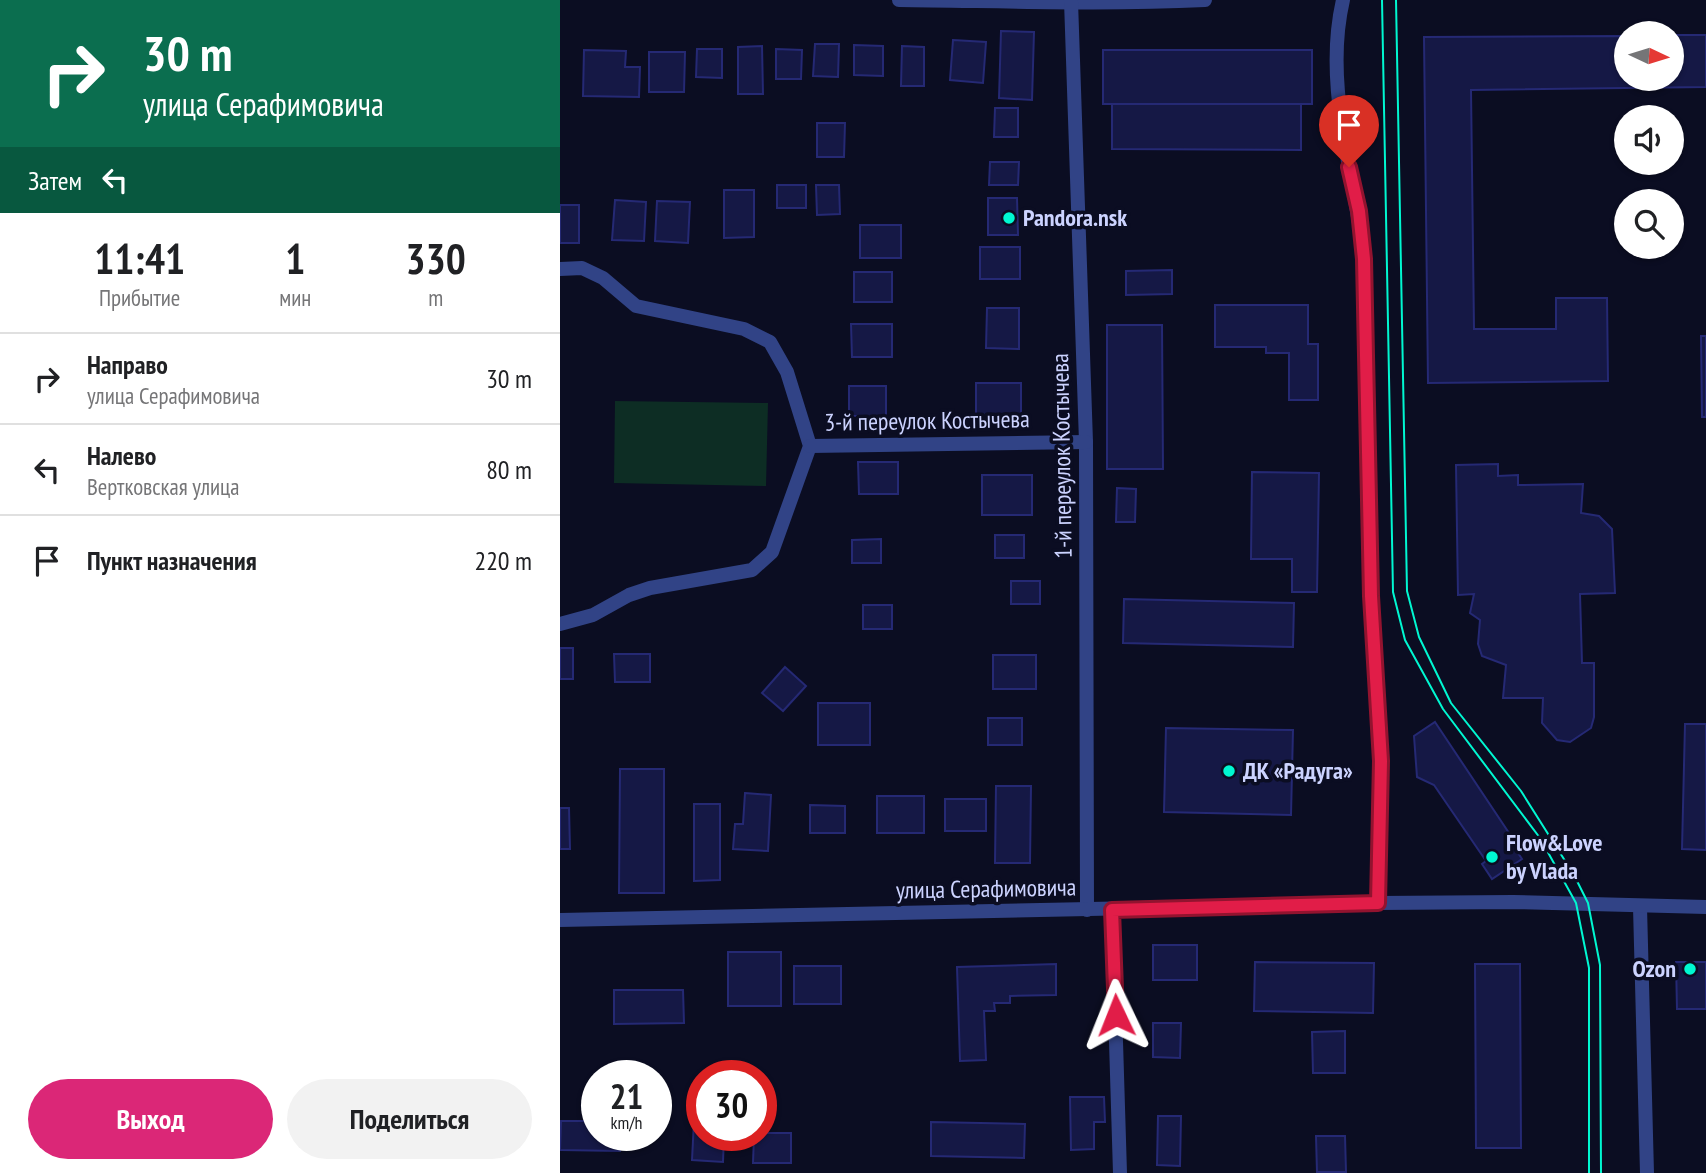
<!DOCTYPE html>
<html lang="ru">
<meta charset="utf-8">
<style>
body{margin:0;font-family:"PT Sans Narrow",sans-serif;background:#f2f2f2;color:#202124;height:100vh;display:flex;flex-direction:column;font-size:26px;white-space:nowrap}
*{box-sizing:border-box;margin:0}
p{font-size:23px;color:#757577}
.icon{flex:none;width:38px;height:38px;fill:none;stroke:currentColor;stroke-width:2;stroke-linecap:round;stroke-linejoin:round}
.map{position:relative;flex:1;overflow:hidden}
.panel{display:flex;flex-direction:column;background:#fff;width:560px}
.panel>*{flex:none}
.top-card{background:#0b6e4f;color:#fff;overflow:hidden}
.needle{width:46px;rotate:94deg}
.tools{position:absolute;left:1054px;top:21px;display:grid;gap:14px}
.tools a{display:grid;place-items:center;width:70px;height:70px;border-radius:50%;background:#fff;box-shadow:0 2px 5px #0004;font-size:35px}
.speed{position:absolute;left:21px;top:1060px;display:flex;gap:14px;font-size:35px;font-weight:700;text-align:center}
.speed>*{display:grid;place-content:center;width:91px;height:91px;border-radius:50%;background:#fff;box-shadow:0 2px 5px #0004;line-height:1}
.speed small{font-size:18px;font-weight:400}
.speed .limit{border:10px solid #d22;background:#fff;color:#111}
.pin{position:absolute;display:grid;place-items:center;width:60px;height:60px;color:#fff;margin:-72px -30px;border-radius:50% 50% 50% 0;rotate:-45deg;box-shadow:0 0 7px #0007}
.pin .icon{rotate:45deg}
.me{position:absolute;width:77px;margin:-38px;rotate:358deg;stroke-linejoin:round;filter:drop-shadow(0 0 5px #0008)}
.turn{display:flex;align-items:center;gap:24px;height:147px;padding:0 28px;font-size:32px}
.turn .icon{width:91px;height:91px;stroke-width:2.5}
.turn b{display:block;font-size:49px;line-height:60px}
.then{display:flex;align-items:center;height:66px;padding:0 28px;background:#0003;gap:14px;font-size:26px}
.eta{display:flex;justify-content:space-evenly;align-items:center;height:119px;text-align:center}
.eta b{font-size:42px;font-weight:600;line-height:49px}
.primary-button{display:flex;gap:14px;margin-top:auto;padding:14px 28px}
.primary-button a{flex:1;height:80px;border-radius:42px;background:#db2777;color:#fff;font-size:28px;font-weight:600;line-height:80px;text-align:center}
.primary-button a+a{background:#f2f2f2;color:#202124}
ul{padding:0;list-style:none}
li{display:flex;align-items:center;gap:21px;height:91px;padding:0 28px;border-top:2px solid #e0e0e0}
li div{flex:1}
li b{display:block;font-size:26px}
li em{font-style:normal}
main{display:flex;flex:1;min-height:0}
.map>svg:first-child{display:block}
.pitch{fill:#0d2d24}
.building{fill:#151845;stroke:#252974;stroke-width:2}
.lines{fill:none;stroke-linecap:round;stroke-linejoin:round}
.minor{stroke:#314386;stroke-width:14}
.tram{stroke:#00f7d1;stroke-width:2}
.route-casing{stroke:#92132f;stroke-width:18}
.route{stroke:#e11d48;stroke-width:12}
.poi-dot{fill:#00f7d1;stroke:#0b0d22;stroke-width:2.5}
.labels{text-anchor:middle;stroke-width:7;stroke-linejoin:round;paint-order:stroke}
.poi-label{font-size:24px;font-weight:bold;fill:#ccd3ff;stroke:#0b0d22;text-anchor:start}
.street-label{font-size:24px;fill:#ccd3ff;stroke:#0b0d22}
</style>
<main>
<section class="panel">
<div class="top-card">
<div class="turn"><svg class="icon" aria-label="right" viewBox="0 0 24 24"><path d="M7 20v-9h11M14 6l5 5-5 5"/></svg><div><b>30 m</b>улица Серафимовича</div></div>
<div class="then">Затем<svg class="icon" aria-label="left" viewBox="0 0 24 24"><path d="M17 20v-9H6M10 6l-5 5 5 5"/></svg></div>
</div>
<div class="eta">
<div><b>11:41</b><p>Прибытие</p></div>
<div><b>1</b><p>мин</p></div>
<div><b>330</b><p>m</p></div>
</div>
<ul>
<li><svg class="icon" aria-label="right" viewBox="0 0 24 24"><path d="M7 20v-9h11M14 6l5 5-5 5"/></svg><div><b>Направо</b><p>улица Серафимовича</p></div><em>30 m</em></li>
<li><svg class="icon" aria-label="left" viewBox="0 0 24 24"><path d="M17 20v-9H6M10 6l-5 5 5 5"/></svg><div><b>Налево</b><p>Вертковская улица</p></div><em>80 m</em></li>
<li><svg class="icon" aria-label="arrive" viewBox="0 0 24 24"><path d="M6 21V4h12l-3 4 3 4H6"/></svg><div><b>Пункт назначения</b></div><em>220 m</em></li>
</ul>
<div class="primary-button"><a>Выход</a><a>Поделиться</a></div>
</section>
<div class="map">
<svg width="1146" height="1173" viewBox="0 0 1146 1173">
<rect width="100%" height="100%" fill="#0b0d22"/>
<path class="pitch" d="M55,401L208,403L206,486L54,483Z"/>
<g class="building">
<path d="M441,31L474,32L472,100L439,98Z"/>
<path d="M1111,35H1146V87L911,90L914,329H996V298H1047L1048,381L868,383L864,37L1066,36V79H1111Z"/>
<path d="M393,40L426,42L423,83L390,80Z"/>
<path d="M255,44H279L278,77L253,76Z"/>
<path d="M294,45L323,46V76L294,75Z"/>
<path d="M202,46L203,94H178V47Z"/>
<path d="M342,46L364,47V86H341Z"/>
<path d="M137,49H162V78L136,77Z"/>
<path d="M216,49L242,50L241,79H216Z"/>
<path d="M24,50L66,51L65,67H80L79,97L23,96Z"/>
<rect x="543" y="50" width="209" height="54"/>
<path d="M89,52H125L124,92H89Z"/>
<path d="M552,104H741V150L552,149Z"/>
<path d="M435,108H458V137H434Z"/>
<path d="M257,123H285L284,157H257Z"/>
<path d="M430,162H459L458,185H429Z"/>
<rect x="217" y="185" width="29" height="23"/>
<path d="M256,185H279L280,214L257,215Z"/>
<path d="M164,190H194V237L164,238Z"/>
<path d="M428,198H457L458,235H428Z"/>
<path d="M55,200L86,202L84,241L52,240Z"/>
<path d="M97,201L130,202L128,243L95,241Z"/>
<rect x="0" y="205" width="19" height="38"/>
<rect x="300" y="225" width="41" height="33"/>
<rect x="420" y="247" width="40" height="32"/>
<path d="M612,270V294L566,295V271Z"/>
<rect x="294" y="272" width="38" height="30"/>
<path d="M655,305H748V344H758V400H729V353H706V347H655Z"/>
<path d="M427,308H459V349L426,348Z"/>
<path d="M291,324H332V357H292Z"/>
<path d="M547,325H602L603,469H547Z"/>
<path d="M1141,336H1146V417H1142Z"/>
<rect x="416" y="383" width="45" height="35"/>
<rect x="289" y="386" width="37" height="30"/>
<path d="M298,462H338V494H299Z"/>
<path d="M938,464V476L958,475V485L1023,484L1021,513L1039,516L1052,529L1055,593L1020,594L1022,663H1034V717L1031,728L1010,742L997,740L982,723L983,698H943L946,665L922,656L918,644L920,620L910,613L914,594L898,595L896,465Z"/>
<path d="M692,472L759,473L757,592H732V559H691Z"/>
<rect x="422" y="475" width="50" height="40"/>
<path d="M557,488L576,489L575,522H556Z"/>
<rect x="435" y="535" width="29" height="23"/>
<path d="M321,539V563H292V540Z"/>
<rect x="451" y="581" width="29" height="23"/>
<path d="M564,599L734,603L733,647L563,643Z"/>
<rect x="303" y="605" width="29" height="24"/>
<rect x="0" y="648" width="13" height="31"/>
<path d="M54,654H90V682H55Z"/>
<rect x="433" y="655" width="43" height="34"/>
<path d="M225,667L246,686L223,711L202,693Z"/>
<rect x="258" y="703" width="52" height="42"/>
<rect x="428" y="718" width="34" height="27"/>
<path d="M875,722L953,839L950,841L962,859L932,879L922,864L926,861L874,785L857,777L854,736Z"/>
<path d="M1125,724H1146V850L1122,849Z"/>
<path d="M606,728L733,730L731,815L604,812Z"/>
<path d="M60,769H104V893H59Z"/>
<path d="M436,786H471L470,863H435Z"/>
<path d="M185,793L211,795L208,851L173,849L175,824H183Z"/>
<rect x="317" y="796" width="47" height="37"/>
<rect x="385" y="799" width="41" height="32"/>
<path d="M134,804H160V880L134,881Z"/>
<path d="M250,805L285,806V833H250Z"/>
<path d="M0,808H9L10,849H0Z"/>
<rect x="593" y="945" width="44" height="35"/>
<rect x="168" y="952" width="53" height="54"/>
<path d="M695,962L814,963L813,1013L694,1011Z"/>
<path d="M1116,962H1146V1009H1117Z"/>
<path d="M496,964V995L450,996V1003H434L435,1011H424L426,1060L400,1061L397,967Z"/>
<path d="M915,964H960L961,1148H916Z"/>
<rect x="234" y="966" width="47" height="38"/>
<path d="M54,990H123L124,1023L54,1024Z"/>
<path d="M593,1023H621L620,1058L593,1057Z"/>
<path d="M785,1031V1073H753L752,1032Z"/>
<path d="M510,1097H544L545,1122H534V1149L511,1150Z"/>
<path d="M598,1116H621L620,1166L597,1165Z"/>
<path d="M1,1121H37V1136H61L60,1151L0,1150Z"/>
<path d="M134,1121L142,1122V1136H164L163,1162L132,1160Z"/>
<path d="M371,1122L465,1124L464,1158L371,1156Z"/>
<path d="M201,1133H231V1163H193L194,1136H201Z"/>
<path d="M756,1136H785L786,1172H757Z"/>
</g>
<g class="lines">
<g class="minor">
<path d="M339,0C441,1 543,5 645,0"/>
<path d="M783,0C763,86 795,174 804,259L811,596L821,761L818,903"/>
<path d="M511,1L526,442L527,910"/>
<path d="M0,269L22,268L43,278L76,306L184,329L210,342L227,372L250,446L212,552L192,570L90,588L69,595L33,615L0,624"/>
<path d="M250,446L526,442"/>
<path d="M1080,907L1087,1173"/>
<path d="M552,910L560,1173"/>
<path d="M0,920L818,903L953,902L1146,907"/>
</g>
<g class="tram">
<path d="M822,0L833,592L845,640L883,709L980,838L1016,903L1029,968V1173"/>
<path d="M836,0L847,591L859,637L891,703L961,791L1014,875L1028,903L1040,965L1041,1173"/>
</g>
</g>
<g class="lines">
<g class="route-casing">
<path id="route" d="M556,1015L552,910L818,903L821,761L811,596L804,259L799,211L789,167"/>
</g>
<use href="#route" class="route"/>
</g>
<g class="poi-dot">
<circle cx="449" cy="218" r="7"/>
<circle cx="669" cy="771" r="7"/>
<circle cx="932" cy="857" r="7"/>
<circle cx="1130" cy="969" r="7"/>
</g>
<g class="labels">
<g class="poi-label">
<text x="463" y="226">Pandora.nsk</text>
<text x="683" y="779">ДК «Радуга»</text>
<text x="946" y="851">Flow&amp;Love<tspan x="946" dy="28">by Vlada</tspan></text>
<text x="1116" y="977" text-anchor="end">Ozon</text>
</g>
<g class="street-label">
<text transform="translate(367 421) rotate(-1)" y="8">3-й переулок Костычева</text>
<text transform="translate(502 456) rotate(-91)" y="8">1-й переулок Костычева</text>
<text transform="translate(426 889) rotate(-1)" y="8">улица Серафимовича</text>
</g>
</g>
</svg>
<div class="tools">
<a><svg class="needle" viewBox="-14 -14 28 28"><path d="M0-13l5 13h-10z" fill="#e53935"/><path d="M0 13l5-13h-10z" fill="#757577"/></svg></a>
<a><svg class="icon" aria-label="sound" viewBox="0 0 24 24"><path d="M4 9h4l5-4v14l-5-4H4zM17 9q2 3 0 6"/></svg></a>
<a><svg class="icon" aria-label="search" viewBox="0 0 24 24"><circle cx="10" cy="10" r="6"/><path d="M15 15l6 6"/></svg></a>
</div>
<div class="speed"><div>21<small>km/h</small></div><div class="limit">30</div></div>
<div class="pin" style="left:789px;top:167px;background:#d93025"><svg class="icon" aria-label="arrive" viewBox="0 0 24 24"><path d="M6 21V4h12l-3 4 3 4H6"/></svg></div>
<svg class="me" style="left:556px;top:1015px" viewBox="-20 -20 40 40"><path d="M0-17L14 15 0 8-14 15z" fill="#e11d48" stroke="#fff" stroke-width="4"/></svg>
</div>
</main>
